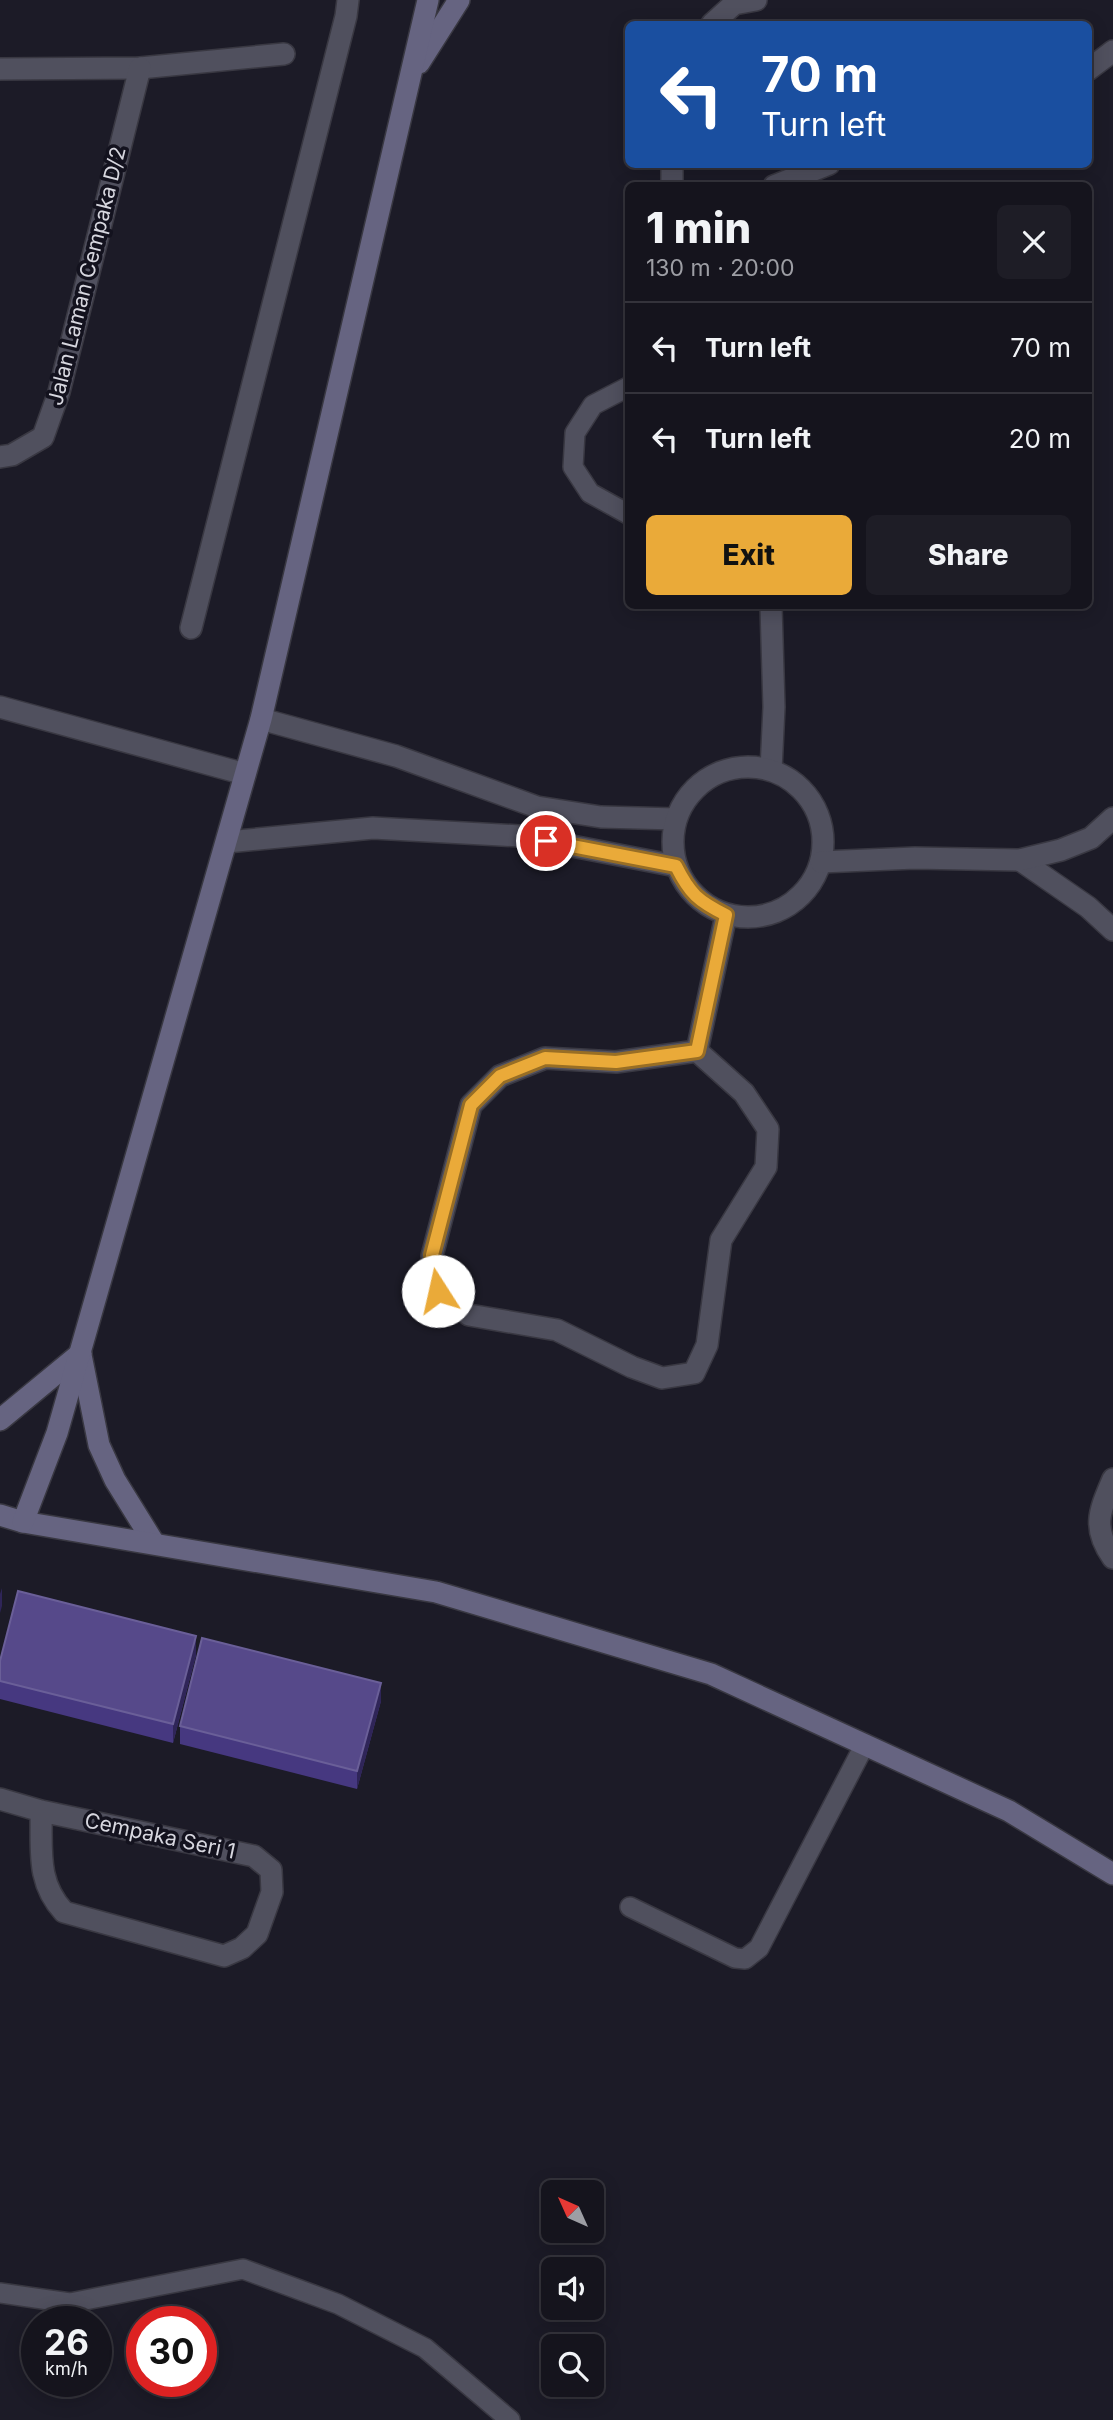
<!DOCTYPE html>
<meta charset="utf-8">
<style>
body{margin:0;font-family:Inter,sans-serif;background:#1e1d26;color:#f1f3f6;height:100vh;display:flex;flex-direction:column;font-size:26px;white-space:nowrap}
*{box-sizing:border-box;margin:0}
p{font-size:23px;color:#9d9ea4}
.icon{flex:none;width:38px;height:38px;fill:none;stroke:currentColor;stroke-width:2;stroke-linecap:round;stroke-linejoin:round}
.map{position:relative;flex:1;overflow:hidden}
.sheet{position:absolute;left:625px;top:182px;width:467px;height:427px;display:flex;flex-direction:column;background:#15141d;border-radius:10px;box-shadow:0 4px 18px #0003,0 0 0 2px #34333b}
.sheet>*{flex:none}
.hud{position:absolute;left:625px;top:21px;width:467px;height:147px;border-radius:10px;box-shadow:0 4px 18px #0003,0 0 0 2px #34333b;background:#1a4fa0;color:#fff;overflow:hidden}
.needle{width:46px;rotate:315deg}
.fabs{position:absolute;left:541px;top:2180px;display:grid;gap:14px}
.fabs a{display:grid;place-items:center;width:63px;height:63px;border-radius:10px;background:#15141d;box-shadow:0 4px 18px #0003,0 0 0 2px #34333b;font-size:35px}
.speed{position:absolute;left:21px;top:2306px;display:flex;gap:14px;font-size:35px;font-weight:700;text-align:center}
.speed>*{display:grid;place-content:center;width:91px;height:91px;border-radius:50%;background:#15141d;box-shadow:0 4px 18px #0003,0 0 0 2px #34333b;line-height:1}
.speed small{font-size:18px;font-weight:400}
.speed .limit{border:10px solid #d22;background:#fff;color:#111}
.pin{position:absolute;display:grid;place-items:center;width:60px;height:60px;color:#fff;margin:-30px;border:4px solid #fff;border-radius:50%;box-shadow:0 2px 7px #0007}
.me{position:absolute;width:77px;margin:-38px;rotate:350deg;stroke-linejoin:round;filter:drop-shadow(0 0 5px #0008)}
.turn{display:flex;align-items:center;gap:24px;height:147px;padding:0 21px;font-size:32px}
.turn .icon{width:91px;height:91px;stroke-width:2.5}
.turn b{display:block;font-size:49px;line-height:60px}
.round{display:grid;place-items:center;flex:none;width:74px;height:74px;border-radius:10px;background:#1e1d26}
.overview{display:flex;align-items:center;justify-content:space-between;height:119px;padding:0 21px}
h1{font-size:42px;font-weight:800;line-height:52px}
.primary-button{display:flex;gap:14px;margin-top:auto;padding:14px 21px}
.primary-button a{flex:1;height:80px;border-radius:10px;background:#eaaa39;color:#111;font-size:28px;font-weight:800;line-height:80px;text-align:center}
.primary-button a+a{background:#1e1d26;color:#f1f3f6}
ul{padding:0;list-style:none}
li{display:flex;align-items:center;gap:21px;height:91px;padding:0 21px;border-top:2px solid #34333b}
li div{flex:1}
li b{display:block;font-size:26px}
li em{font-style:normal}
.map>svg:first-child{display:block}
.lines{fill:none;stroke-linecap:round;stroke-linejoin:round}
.lane-casing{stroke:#393842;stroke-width:22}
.street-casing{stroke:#393842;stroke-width:24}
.secondary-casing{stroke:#393842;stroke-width:24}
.lane{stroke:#50505e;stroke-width:19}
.street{stroke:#50505e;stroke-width:21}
.secondary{stroke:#666481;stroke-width:21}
.wall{fill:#463880}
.shaded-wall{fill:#2f2558}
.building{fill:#56498a;stroke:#6a5f98;stroke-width:2}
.route-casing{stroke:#986e25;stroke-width:18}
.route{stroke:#eaaa39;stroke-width:12}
.labels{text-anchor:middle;stroke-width:7;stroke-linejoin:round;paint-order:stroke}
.street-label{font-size:21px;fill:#d7d7df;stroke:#13121e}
</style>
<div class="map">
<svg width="1113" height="2420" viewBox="0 0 1113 2420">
<rect width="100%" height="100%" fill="#1c1b27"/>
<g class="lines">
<g class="lane-casing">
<g id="lane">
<path d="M628,387L593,405L575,433L573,467L590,493L628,514"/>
<path d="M630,1907L735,1958L745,1959L759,1948L865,1744"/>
<path d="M0,2293L70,2303L243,2269L338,2304L425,2348L510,2420"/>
</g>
</g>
<g class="street-casing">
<g id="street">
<path d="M712,24L734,4L756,0"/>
<path d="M0,69L140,68L284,54"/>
<path d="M1088,70L1113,51"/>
<path d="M672,164V186"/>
<path d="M774,186L829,164"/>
<path d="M0,457L12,455L43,437L59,392L140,68"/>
<path d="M771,606L774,707L771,770"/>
<path d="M191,628L346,16L348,0"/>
<path d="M0,707L245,774"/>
<path d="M261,719L396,756L537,807L601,817L676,819"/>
<circle cx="748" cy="842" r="75"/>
<path d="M227,842L373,828L520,836L676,866"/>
<path d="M1020,860L1088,907L1113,930"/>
<path d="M821,862L915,858L1020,860L1061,850L1091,838L1113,818"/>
<path d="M697,1051L744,1093L768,1129L766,1167L721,1240L707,1345L694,1373L662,1378L632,1367L557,1330L469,1315L438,1291L432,1256L471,1105L500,1076L545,1058L616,1062Z"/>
<path d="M697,1051L726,915"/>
<path d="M1113,1479C1100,1510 1091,1527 1113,1558"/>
<path d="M0,1799L41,1811L254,1856L271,1870L272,1892L257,1934L242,1948L224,1956L64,1912C36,1882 42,1850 41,1811"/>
</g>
</g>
<g class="secondary-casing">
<g id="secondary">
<path d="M419,63L459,0"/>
<path d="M81,1355L99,1445L115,1480L154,1543"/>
<path d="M0,1420L81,1353"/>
<path d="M0,1515L23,1522L436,1592L711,1674L1009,1811L1113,1874"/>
<path d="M23,1522L57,1433L261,719L428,0"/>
</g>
</g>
<use href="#lane" class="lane"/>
<use href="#street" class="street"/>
<use href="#secondary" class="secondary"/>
</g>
<g class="wall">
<path d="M196,1655L173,1743L0,1699V1661Z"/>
<path d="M381,1701L357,1789L180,1744V1726Z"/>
</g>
<g class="shaded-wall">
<path d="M2,1588V1606L0,1613V1594Z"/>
<path d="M196,1636V1655L173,1743V1724Z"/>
<path d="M381,1683V1701L357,1789V1771Z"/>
</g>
<g class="building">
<path d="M18,1591L196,1636L173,1724L0,1681V1661Z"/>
<path d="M202,1638L381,1683L357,1771L180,1726Z"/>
</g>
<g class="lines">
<g class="route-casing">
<path id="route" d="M438,1291L432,1255L471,1105L500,1076L545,1058L616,1062L697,1051L726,915C698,901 690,894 676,866L546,841"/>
</g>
<use href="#route" class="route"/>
</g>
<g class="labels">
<g class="street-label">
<text transform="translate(87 276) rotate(-76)" y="7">Jalan Laman Cempaka D/2</text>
<text transform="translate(160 1836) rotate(12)" y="7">Cempaka Seri 1</text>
</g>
</g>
</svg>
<div class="fabs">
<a><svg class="needle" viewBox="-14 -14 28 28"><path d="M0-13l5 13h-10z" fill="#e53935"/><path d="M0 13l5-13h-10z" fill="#9d9ea4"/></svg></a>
<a><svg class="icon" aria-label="sound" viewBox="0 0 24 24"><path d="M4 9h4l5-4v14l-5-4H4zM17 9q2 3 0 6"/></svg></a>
<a><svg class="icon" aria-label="search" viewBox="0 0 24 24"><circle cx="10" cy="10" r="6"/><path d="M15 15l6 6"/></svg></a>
</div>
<div class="speed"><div>26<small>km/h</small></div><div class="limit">30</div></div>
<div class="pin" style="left:546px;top:841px;background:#d93025"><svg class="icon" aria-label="arrive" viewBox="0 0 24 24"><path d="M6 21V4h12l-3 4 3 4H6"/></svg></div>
<svg class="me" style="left:438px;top:1291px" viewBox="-20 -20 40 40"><circle r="19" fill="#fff"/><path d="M0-13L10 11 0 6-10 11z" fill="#eaaa39"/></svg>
<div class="hud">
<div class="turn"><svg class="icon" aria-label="left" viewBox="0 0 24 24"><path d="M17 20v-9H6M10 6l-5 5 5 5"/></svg><div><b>70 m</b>Turn left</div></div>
</div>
<section class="sheet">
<div class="overview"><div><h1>1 min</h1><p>130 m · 20:00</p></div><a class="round"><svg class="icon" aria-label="close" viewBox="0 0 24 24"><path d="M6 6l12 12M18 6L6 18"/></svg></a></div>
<ul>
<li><svg class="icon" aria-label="left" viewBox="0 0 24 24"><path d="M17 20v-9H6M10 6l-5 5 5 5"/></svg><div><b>Turn left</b></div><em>70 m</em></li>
<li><svg class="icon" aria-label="left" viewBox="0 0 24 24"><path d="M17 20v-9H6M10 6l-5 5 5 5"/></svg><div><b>Turn left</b></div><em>20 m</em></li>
</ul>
<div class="primary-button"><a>Exit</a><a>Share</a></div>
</section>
</div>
